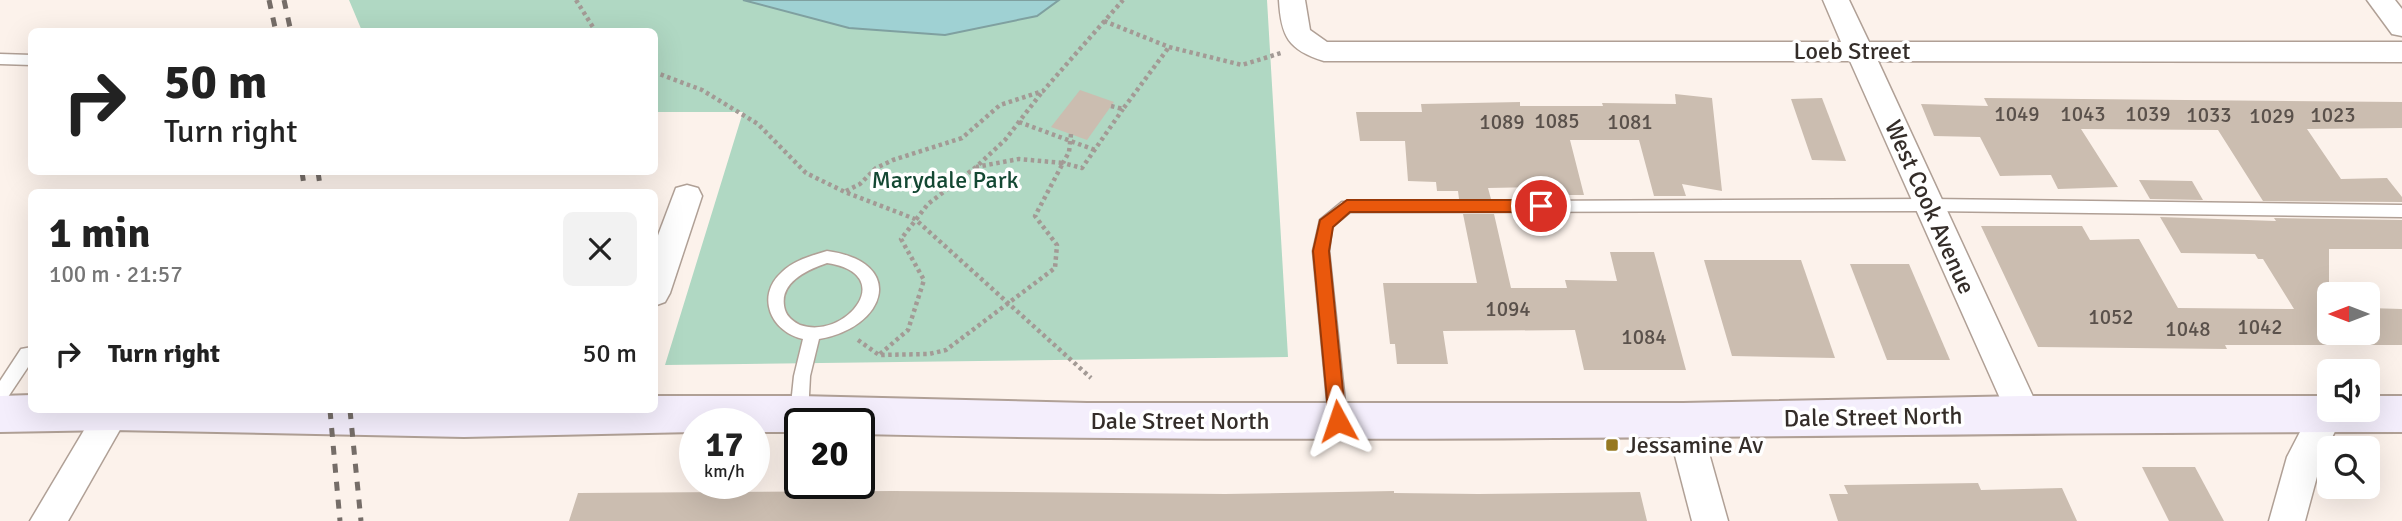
<!DOCTYPE html>
<meta charset="utf-8">
<style>
body{margin:0;font-family:Signika,sans-serif;background:#f2f2f2;color:#222;height:100vh;display:flex;flex-direction:column;font-size:26px;white-space:nowrap}
*{box-sizing:border-box;margin:0}
p{font-size:23px;color:#767676}
.icon{flex:none;width:38px;height:38px;fill:none;stroke:currentColor;stroke-width:2;stroke-linecap:round;stroke-linejoin:round}
.map{position:relative;flex:1;overflow:hidden}
.side{position:absolute;left:28px;top:189px;width:630px;height:224px;display:flex;flex-direction:column;background:#fff;border-radius:10px;box-shadow:0 7px 28px #0002}
.side>*{flex:none}
.banner{position:absolute;left:28px;top:28px;width:630px;height:147px;border-radius:10px;box-shadow:0 7px 28px #0002;background:#fff;color:#222;overflow:hidden}
.needle{width:46px;rotate:270deg}
.controls{position:absolute;left:2317px;top:282px;display:grid;gap:14px}
.controls a{display:grid;place-items:center;width:63px;height:63px;border-radius:10px;background:#fff;box-shadow:0 7px 28px #0002;font-size:35px}
.speed{position:absolute;left:679px;top:408px;display:flex;gap:14px;font-size:35px;font-weight:700;text-align:center}
.speed>*{display:grid;place-content:center;width:91px;height:91px;border-radius:50%;background:#fff;box-shadow:0 7px 28px #0002;line-height:1}
.speed small{font-size:18px;font-weight:400}
.speed .limit{border:4px solid #111;border-radius:10px;background:#fff;color:#111}
.pin{position:absolute;display:grid;place-items:center;width:60px;height:60px;color:#fff;margin:-30px;border:4px solid #fff;border-radius:50%;box-shadow:0 2px 7px #0007}
.me{position:absolute;width:77px;margin:-38px;rotate:355deg;stroke-linejoin:round;filter:drop-shadow(0 0 5px #0008)}
.turn{display:flex;align-items:center;gap:24px;height:147px;padding:0 21px;font-size:32px}
.turn .icon{width:91px;height:91px;stroke-width:2.5}
.turn b{display:block;font-size:49px;line-height:60px}
.round{display:grid;place-items:center;flex:none;width:74px;height:74px;border-radius:10px;background:#f2f2f2}
.head{display:flex;align-items:center;justify-content:space-between;height:119px;padding:0 21px}
h1{font-size:42px;font-weight:700;line-height:52px}
ul{padding:0;list-style:none}
li{display:flex;align-items:center;gap:21px;height:91px;padding:0 21px}
li div{flex:1}
li b{display:block;font-size:26px}
li em{font-style:normal}
.map>svg:first-child{display:block}
.green{fill:#b0d8c3}
.water{fill:#9fd1d3;stroke:#7fa0a0;stroke-width:2}
.building{fill:#cbbdb0}
.lines{fill:none;stroke-linecap:round;stroke-linejoin:round}
.lane-casing{stroke:#b0a096;stroke-width:3}
.street-casing{stroke:#b0a096;stroke-width:3}
.secondary-casing{stroke:#b0a096;stroke-width:4}
.path{stroke:#a39a95;stroke-width:4.5;stroke-dasharray:3.5 3.5;stroke-linecap:butt}
.lane{fill:#fff;fill-rule:evenodd}
.street{fill:#fff;fill-rule:evenodd}
.secondary{fill:#f4eefc;fill-rule:evenodd}
.rail{stroke:#756d68;stroke-width:5;stroke-dasharray:9 9;stroke-linecap:butt}
.route{fill:#ea580c;stroke:#983908;stroke-width:2}
.poi-dot{fill:#967921;stroke:#fff;stroke-width:2.5}
.labels{text-anchor:middle;stroke-width:7;stroke-linejoin:round;paint-order:stroke}
.number-label{font-size:21px;fill:#5a514b}
.street-label{font-size:24px;fill:#342d29;stroke:#fff}
.park-label{font-size:24px;fill:#144833;stroke:#fff}
.poi-label{font-size:24px;fill:#342d29;stroke:#fff;text-anchor:start}
</style>
<div class="map">
<svg width="2402" height="521" viewBox="0 0 2402 521">
<rect width="100%" height="100%" fill="#fcf2eb"/>
<path class="green" d="M349,0H1267L1288,357L665,365L743,112H655L654,32L362,31Z"/>
<path class="water" d="M743,0H1059L1037,16L945,35L849,28Z"/>
<g class="building">
<path d="M1080,90L1114,102L1087,140L1051,127Z"/>
<path d="M1675,94L1712,98L1722,191L1682,184L1686,196H1654L1639,140H1570L1584,195H1550L1548,187L1488,188L1491,199H1459L1458,191H1437L1436,182L1408,181L1405,141H1360L1356,112H1422L1421,104L1520,102V106H1603L1602,103L1676,104Z"/>
<path d="M1822,98L1846,161L1812,160L1791,99Z"/>
<path d="M1984,98L2402,102V128L2307,129L2341,179L2387,178L2402,197V202L2263,201L2218,130L2081,129L2118,187L2058,189L2051,175L2000,176L1980,137L1934,136L1921,104L1988,106Z"/>
<path d="M2139,180L2192,181L2203,200L2150,199Z"/>
<path d="M1463,214H1494L1511,288H1567L1565,280L1617,281L1610,252H1654L1686,370H1584L1575,330L1443,331L1448,364H1397L1395,344H1390L1383,283H1477Z"/>
<path d="M2160,217L2276,221L2274,218L2402,220V249H2329V332H2368V308L2402,309V345H2225L2227,349L2038,347L1981,226H2082L2090,240L2139,239L2178,308L2294,309L2263,259H2258L2255,254L2181,253Z"/>
<path d="M1704,260H1801L1835,358L1732,356Z"/>
<path d="M1850,264H1909L1950,360H1887Z"/>
<path d="M2142,467H2195L2224,521H2169Z"/>
<path d="M1978,483L1981,490L2062,488L2077,521H1838L1829,494H1848L1844,485Z"/>
<path d="M894,491L1225,494L1394,491V493L1478,494L1640,492L1647,521H569L578,493Z"/>
</g>
<g class="lines">
<g class="lane-casing">
<g id="lane">
<path d="M0,54L32,55V65L0,64Z"/>
<path d="M1929,199L2402,205V217L1929,211L1350,212L1332,227L1329,251L1347,421L1344,426L1338,428L1332,426L1329,421L1313,251L1320,220L1342,202Z"/>
<path d="M827,251C908,262 886,328 819,339L810,376L808,414L805,419L799,421L793,419L790,414L794,376L803,339C771,332 755,296 782,272C794,260 811,256 827,251ZM827,263C900,274 845,341 800,325C794,322 787,317 785,310C777,283 807,270 827,263Z"/>
<path d="M32,347V361L6,400L0,402V381L21,349Z"/>
</g>
</g>
<g class="street-casing">
<g id="street">
<path d="M1279,0H1305L1310,30L1327,42H1841L1823,0H1849L1869,42H2402V62L1878,61L2041,414L2036,424L2024,429L2012,424L2007,414L1850,61H1324C1288,50 1281,36 1279,0Z"/>
<path d="M2367,0H2395L2402,9V36L2392,34Z"/>
<path d="M687,185L698,188L702,196L670,293L665,302L654,306V246L676,188Z"/>
<path d="M2327,398L2329,410H2342L2344,413L2322,458L2305,521H2269L2287,457L2315,403Z"/>
<path d="M1683,406L1695,410L1700,421L1728,521H1692L1666,421L1671,410Z"/>
<path d="M96,410H129L130,412L68,521H30Z"/>
</g>
</g>
<g class="secondary-casing">
<path id="secondary" d="M32,395V410H654V396H799L1087,403H1683L2024,396H2329V410H2368V396H2402V432C1888,432 1374,446 859,434V424H800V432H754V424H695V432L464,437L113,430L0,432V396Z"/>
</g>
<g class="path">
<path d="M576,0L596,32"/>
<path d="M1104,21L1169,47L1242,65L1281,53"/>
<path d="M654,72L702,90L758,124L806,173L845,192L915,219L1091,378"/>
<path d="M1111,106L1123,109L1169,47"/>
<path d="M1019,122L1095,150"/>
<path d="M1071,134L1069,152L1063,163L1082,168L1123,109"/>
<path d="M846,191L860,184L876,168L893,160L962,138L1000,105L1043,91L1123,0"/>
<path d="M858,340L879,355L929,354L946,350L1055,268L1057,245L1035,216L1063,163L1019,159L976,167"/>
<path d="M880,354L908,330L924,280L901,239L928,204L976,167L1005,140L1042,92"/>
</g>
<use href="#lane" class="lane"/>
<use href="#street" class="street"/>
<use href="#secondary" class="secondary"/>
<g class="rail">
<path d="M269,0L276,32"/>
<path d="M284,0L291,32"/>
<path d="M302,172L305,192"/>
<path d="M318,172L321,192"/>
<path d="M330,410L340,521"/>
<path d="M350,410L361,521"/>
</g>
</g>
<path class="route" d="M1347,200H1541L1549,206L1541,212H1350L1333,227L1329,251L1346,421L1344,427L1338,429L1331,427L1329,421L1313,251L1320,220Z"/>
<rect class="poi-dot" x="1605" y="438" width="14" height="14" rx="3.5"/>
<g class="labels">
<g class="number-label">
<text x="2017" y="121">1049</text>
<text x="2083" y="121">1043</text>
<text x="2148" y="121">1039</text>
<text x="2209" y="122">1033</text>
<text x="2333" y="122">1023</text>
<text x="2272" y="123">1029</text>
<text x="1557" y="128">1085</text>
<text x="1502" y="129">1089</text>
<text x="1630" y="129">1081</text>
<text x="1508" y="316">1094</text>
<text x="2111" y="324">1052</text>
<text x="2260" y="334">1042</text>
<text x="2188" y="336">1048</text>
<text x="1644" y="344">1084</text>
</g>
<g class="street-label">
<text x="1852" y="59">Loeb Street</text>
<text transform="translate(1930 207) rotate(66)" y="8">West Cook Avenue</text>
<text transform="translate(1873 417) rotate(-1)" y="8">Dale Street North</text>
<text x="1180" y="429">Dale Street North</text>
</g>
<g class="park-label">
<text x="945" y="188">Marydale Park</text>
</g>
<g class="poi-label">
<text x="1626" y="453">Jessamine Av</text>
</g>
</g>
</svg>
<div class="controls">
<a><svg class="needle" viewBox="-14 -14 28 28"><path d="M0-13l5 13h-10z" fill="#e53935"/><path d="M0 13l5-13h-10z" fill="#767676"/></svg></a>
<a><svg class="icon" aria-label="sound" viewBox="0 0 24 24"><path d="M4 9h4l5-4v14l-5-4H4zM17 9q2 3 0 6"/></svg></a>
<a><svg class="icon" aria-label="search" viewBox="0 0 24 24"><circle cx="10" cy="10" r="6"/><path d="M15 15l6 6"/></svg></a>
</div>
<div class="speed"><div>17<small>km/h</small></div><div class="limit">20</div></div>
<div class="pin" style="left:1541px;top:206px;background:#d93025"><svg class="icon" aria-label="arrive" viewBox="0 0 24 24"><path d="M6 21V4h12l-3 4 3 4H6"/></svg></div>
<svg class="me" style="left:1338px;top:421px" viewBox="-20 -20 40 40"><path d="M0-17L14 15 0 8-14 15z" fill="#ea580c" stroke="#fff" stroke-width="4"/></svg>
<div class="banner">
<div class="turn"><svg class="icon" aria-label="right" viewBox="0 0 24 24"><path d="M7 20v-9h11M14 6l5 5-5 5"/></svg><div><b>50 m</b>Turn right</div></div>
</div>
<section class="side">
<div class="head"><div><h1>1 min</h1><p>100 m · 21:57</p></div><a class="round"><svg class="icon" aria-label="close" viewBox="0 0 24 24"><path d="M6 6l12 12M18 6L6 18"/></svg></a></div>
<ul>
<li><svg class="icon" aria-label="right" viewBox="0 0 24 24"><path d="M7 20v-9h11M14 6l5 5-5 5"/></svg><div><b>Turn right</b></div><em>50 m</em></li>
</ul>
</section>
</div>
